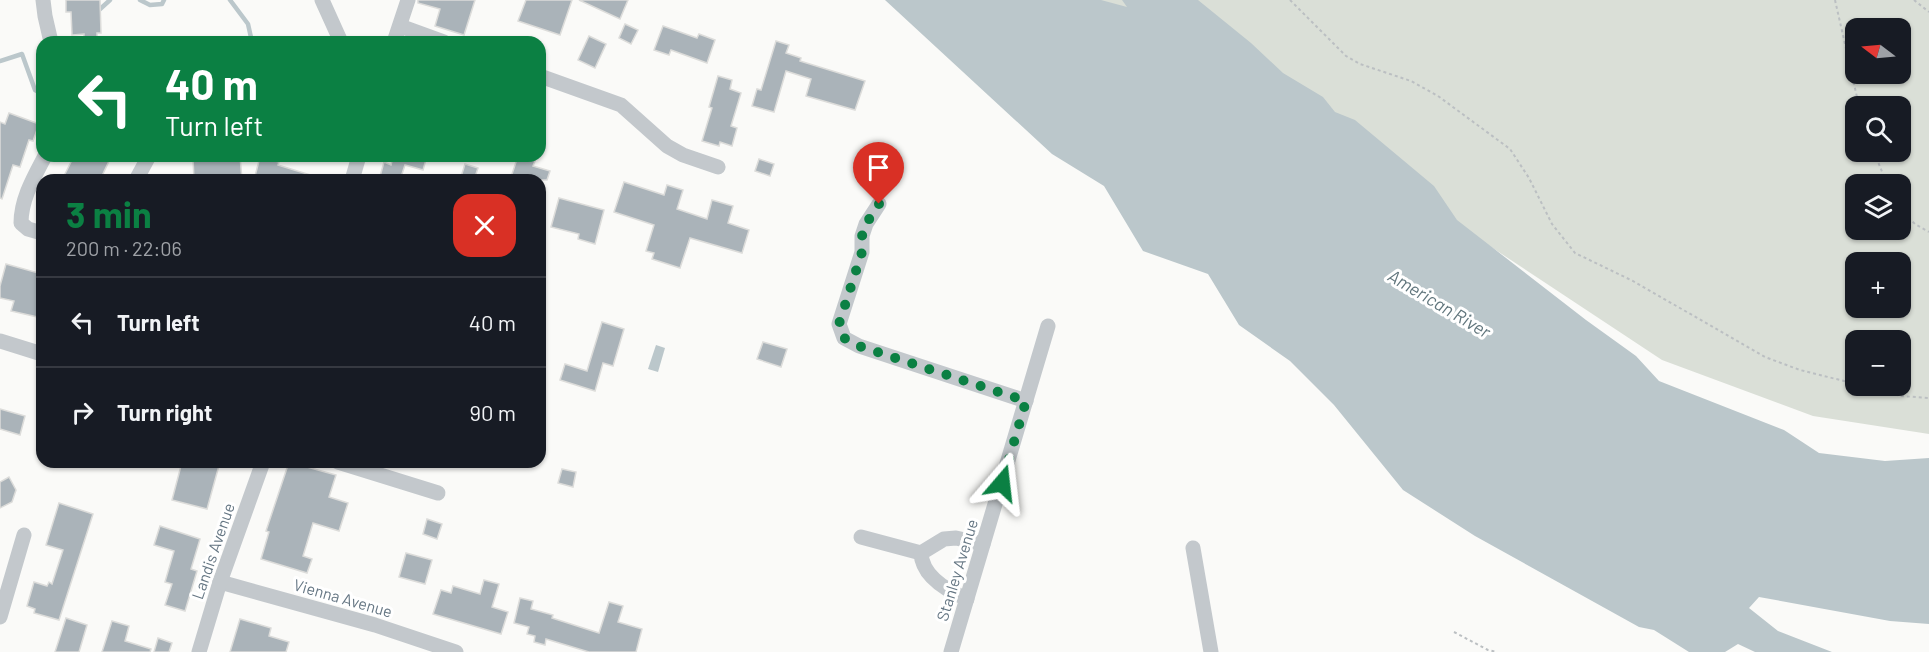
<!DOCTYPE html>
<meta charset="utf-8">
<style>
body{margin:0;font-family:Barlow,sans-serif;background:#20242c;color:#f1f3f6;height:100vh;display:flex;flex-direction:column;font-size:22px;white-space:nowrap}
*{box-sizing:border-box;margin:0}
p{font-size:20px;color:#9ea1a6}
.icon{flex:none;width:33px;height:33px;fill:none;stroke:currentColor;stroke-width:2;stroke-linecap:round;stroke-linejoin:round}
.map{position:relative;flex:1;overflow:hidden}
.side{position:absolute;left:36px;top:174px;width:510px;height:294px;display:flex;flex-direction:column;background:#171b24;border-radius:18px;box-shadow:0 2px 4px #0004}
.side>*{flex:none}
.guide{position:absolute;left:36px;top:36px;width:510px;height:126px;border-radius:18px;box-shadow:0 2px 4px #0004;background:#0b8043;color:#fff;overflow:hidden}
.needle{width:39px;rotate:286deg}
.fabs{position:absolute;left:1845px;top:18px;display:grid;gap:12px}
.fabs a{display:grid;place-items:center;width:66px;height:66px;border-radius:12px;background:#171b24;box-shadow:0 2px 4px #0004;font-size:30px}
.pin{position:absolute;display:grid;place-items:center;width:51px;height:51px;color:#fff;margin:-62px -26px;border-radius:50% 50% 50% 0;rotate:-45deg;box-shadow:0 0 6px #0007}
.pin .icon{rotate:45deg}
.me{position:absolute;width:66px;margin:-33px;rotate:17deg;stroke-linejoin:round;filter:drop-shadow(0 0 4px #0008)}
.turn{display:flex;align-items:center;gap:21px;height:126px;padding:0 30px;font-size:27px}
.turn .icon{width:78px;height:78px;stroke-width:2.5}
.turn b{display:block;font-size:42px;line-height:51px}
.round{display:grid;place-items:center;flex:none;width:63px;height:63px;border-radius:18px;background:#20242c}
.head{display:flex;align-items:center;justify-content:space-between;height:102px;padding:0 30px}
h1{font-size:36px;font-weight:700;line-height:45px;color:#0b8043}
ul{padding:0;list-style:none}
li{display:flex;align-items:center;gap:18px;height:90px;padding:0 30px;border-top:2px solid #363941}
li div{flex:1}
li b{display:block;font-size:22px}
li em{font-style:normal}
.map>svg:first-child{display:block}
.green{fill:#dadfd7;fill-rule:evenodd}
.water{fill:#bbc7cb}
.lines{fill:none;stroke-linecap:round;stroke-linejoin:round}
.stream{stroke:#bbc7cb;stroke-width:4.5}
.building{fill:#aab3b9;stroke:#dcdcda;stroke-width:1.5}
.path{stroke:#bbbfc2;stroke-width:2;stroke-dasharray:3 3;stroke-linecap:butt}
.minor{stroke:#c3c8cc;stroke-width:15}
.route{stroke:#0b8043;stroke-width:10;stroke-dasharray:0 18}
.labels{text-anchor:middle;stroke-width:6;stroke-linejoin:round;paint-order:stroke}
.street-label{font-size:16px;fill:#657683;stroke:#fff}
.water-label{font-size:18px;font-style:italic;fill:#60757c;stroke:#fff}
</style>
<div class="map">
<svg width="1929" height="652" viewBox="0 0 1929 652">
<rect width="100%" height="100%" fill="#fafaf8"/>
<path class="green" d="M1079,0H1929V434L1813,416L1662,360L1405,190ZM1856,28H1900V74H1856ZM1856,106H1900V152H1856ZM1856,184H1900V230H1856ZM1856,262H1900V308H1856ZM1856,340H1900V386H1856Z"/>
<g class="water">
<path d="M885,0H1101L1127,7L1122,0H1198L1251,43L1283,73L1323,97L1335,112L1355,120L1434,186L1457,220L1586,320L1636,356L1659,381L1784,430L1819,453L1885,461L1929,458V624L1890,621L1759,597L1749,608L1778,631L1832,652H1755L1738,644L1725,652H1689L1654,630L1639,627L1475,536L1403,490L1334,405L1290,361L1239,325L1208,274L1143,251L1104,186L1052,154Z"/>
<path d="M656,345L665,348L658,372L648,369Z"/>
</g>
<g class="lines">
<g class="stream">
<path d="M140,0L150,5L162,4L164,0"/>
<path d="M230,0L248,24L252,42"/>
<path d="M98,13L99,10L110,0"/>
<path d="M0,61L22,54L35,90L42,94"/>
</g>
</g>
<g class="building">
<path d="M66,0H100L101,33H97V42H84V34L72,35L71,12H66Z"/>
<path d="M418,0H475L464,35L435,26L440,9L418,3Z"/>
<path d="M526,0H572L560,35L518,21Z"/>
<path d="M579,0H628L620,19Z"/>
<path d="M625,24L638,30L631,44L619,38Z"/>
<path d="M663,26L697,38L699,34L715,40L707,63L671,50L669,55L654,50Z"/>
<path d="M589,36L606,44L595,68L578,60Z"/>
<path d="M776,41L789,45L786,53L801,58L800,61L865,81L855,110L806,96L811,79L786,71L774,112L752,106L757,89L761,90Z"/>
<path d="M718,76L732,80L730,89L741,93L731,126L737,128L732,146L720,142L719,146L702,141L712,108L709,107Z"/>
<path d="M9,113L39,124L33,141L29,140L20,167L13,165L2,199L0,198V122L5,124Z"/>
<path d="M74,156H104L110,159L100,180H62Z"/>
<path d="M222,156H240L242,180H194L193,158Z"/>
<path d="M385,156H427L423,170L405,165L400,180H379L384,162L391,165L392,161L385,159Z"/>
<path d="M518,156H537L533,166L550,171L547,180H510Z"/>
<path d="M260,157L279,162L278,165L317,177V180H254Z"/>
<path d="M759,159L774,164L770,176L755,171Z"/>
<path d="M465,164L478,168L474,180H460Z"/>
<path d="M624,182L664,195L667,185L683,190L677,209L707,219L712,200L733,206L728,223L749,230L742,253L690,238L680,268L652,259L654,253L646,251L654,225L614,212Z"/>
<path d="M559,198L604,210L595,244L578,239L579,234L551,227Z"/>
<path d="M6,264L42,274V318L11,311L14,301L0,298V286Z"/>
<path d="M602,322L624,329L613,366L603,363L595,391L560,380L565,364L587,371Z"/>
<path d="M763,342L787,349L781,367L757,359Z"/>
<path d="M0,409L25,416L20,435L0,429Z"/>
<path d="M182,462H220L207,509L172,500Z"/>
<path d="M289,462L336,475L329,497L348,503L339,531L313,523L303,556L312,559L307,573L261,559L269,532L266,531Z"/>
<path d="M562,469L576,472L573,487L558,483Z"/>
<path d="M9,477L16,490L12,502L0,508V482Z"/>
<path d="M59,503L93,514L59,620L34,613L35,609L27,606L34,582L47,586L49,582L52,584L63,550L46,545Z"/>
<path d="M427,519L442,524L437,539L423,534Z"/>
<path d="M160,526L200,539L191,569L197,571L185,611L165,605L172,584L165,582L174,551L154,545Z"/>
<path d="M406,553L432,560L425,584L399,577Z"/>
<path d="M484,580L499,584L492,607L508,612L501,634L433,614L441,590L451,593L453,586L480,594Z"/>
<path d="M520,598L533,601L531,609L553,615L552,618L599,633L609,602L623,606L618,622L642,629L636,652H589L546,639L545,645L534,642L535,636L527,634L529,627L514,623Z"/>
<path d="M66,618L87,625L79,652H55Z"/>
<path d="M240,619L271,628L269,636L289,642L286,652H230Z"/>
<path d="M112,621L129,626L125,641L151,649L150,652H102Z"/>
<path d="M158,638L172,643L169,652H154Z"/>
</g>
<g class="lines">
<g class="path">
<path d="M1290,0L1346,56L1360,64L1411,81L1438,96L1510,149L1529,178L1552,224L1575,253L1633,281L1765,357L1800,370L1856,384"/>
<path d="M1835,0L1859,106"/>
<path d="M1914,0L1929,12"/>
<path d="M1874,152L1887,184"/>
<path d="M1900,209L1915,224L1929,232"/>
<path d="M1860,386L1901,396L1929,398"/>
<path d="M1454,632L1488,650L1497,652"/>
</g>
<g class="minor">
<path d="M43,0L45,16L51,42"/>
<path d="M322,0L341,42"/>
<path d="M400,26L444,42"/>
<path d="M394,42L408,0"/>
<path d="M540,76L621,105L667,146L683,155L718,167"/>
<path d="M136,180L149,156"/>
<path d="M352,180L359,156"/>
<path d="M879,204L866,224L862,236V252L839,324L844,338L859,346L1026,401"/>
<path d="M42,233L28,229L21,223C21,199 34,177 45,156"/>
<path d="M0,341L42,354"/>
<path d="M338,462L438,493"/>
<path d="M861,537L921,553"/>
<path d="M1193,548L1211,652"/>
<path d="M220,582L375,625L456,652"/>
<path d="M967,599C948,591 922,576 921,553L944,539L956,538L983,544"/>
<path d="M0,617L24,535"/>
<path d="M199,652L220,582L263,462"/>
<path d="M951,652L1048,326"/>
</g>
</g>
<g class="lines">
<path class="route" d="M879,204L866,224L862,236V252L839,324L844,338L859,346L1026,401L1002,483"/>
</g>
<g class="labels">
<g class="street-label">
<text transform="translate(213 551) rotate(-71)" y="6">Landis Avenue</text>
<text transform="translate(957 570) rotate(-73)" y="6">Stanley Avenue</text>
<text transform="translate(343 598) rotate(16)" y="6">Vienna Avenue</text>
</g>
<g class="water-label">
<text transform="translate(1439 304) rotate(31)" y="6">American River</text>
</g>
</g>
</svg>
<div class="fabs">
<a><svg class="needle" viewBox="-14 -14 28 28"><path d="M0-13l5 13h-10z" fill="#e53935"/><path d="M0 13l5-13h-10z" fill="#9ea1a6"/></svg></a>
<a><svg class="icon" aria-label="search" viewBox="0 0 24 24"><circle cx="10" cy="10" r="6"/><path d="M15 15l6 6"/></svg></a>
<a><svg class="icon" aria-label="layers" viewBox="0 0 24 24"><path d="M12 4l9 5-9 5-9-5zM3 14l9 5 9-5"/></svg></a>
<a>+</a>
<a>−</a>
</div>
<div class="pin" style="left:879px;top:204px;background:#d93025"><svg class="icon" aria-label="arrive" viewBox="0 0 24 24"><path d="M6 21V4h12l-3 4 3 4H6"/></svg></div>
<svg class="me" style="left:1002px;top:483px" viewBox="-20 -20 40 40"><path d="M0-17L14 15 0 8-14 15z" fill="#0b8043" stroke="#fff" stroke-width="4"/></svg>
<div class="guide">
<div class="turn"><svg class="icon" aria-label="left" viewBox="0 0 24 24"><path d="M17 20v-9H6M10 6l-5 5 5 5"/></svg><div><b>40 m</b>Turn left</div></div>
</div>
<section class="side">
<div class="head"><div><h1>3 min</h1><p>200 m · 22:06</p></div><a class="round" style="background:#d93025;color:#fff"><svg class="icon" aria-label="close" viewBox="0 0 24 24"><path d="M6 6l12 12M18 6L6 18"/></svg></a></div>
<ul>
<li><svg class="icon" aria-label="left" viewBox="0 0 24 24"><path d="M17 20v-9H6M10 6l-5 5 5 5"/></svg><div><b>Turn left</b></div><em>40 m</em></li>
<li><svg class="icon" aria-label="right" viewBox="0 0 24 24"><path d="M7 20v-9h11M14 6l5 5-5 5"/></svg><div><b>Turn right</b></div><em>90 m</em></li>
</ul>
</section>
</div>
